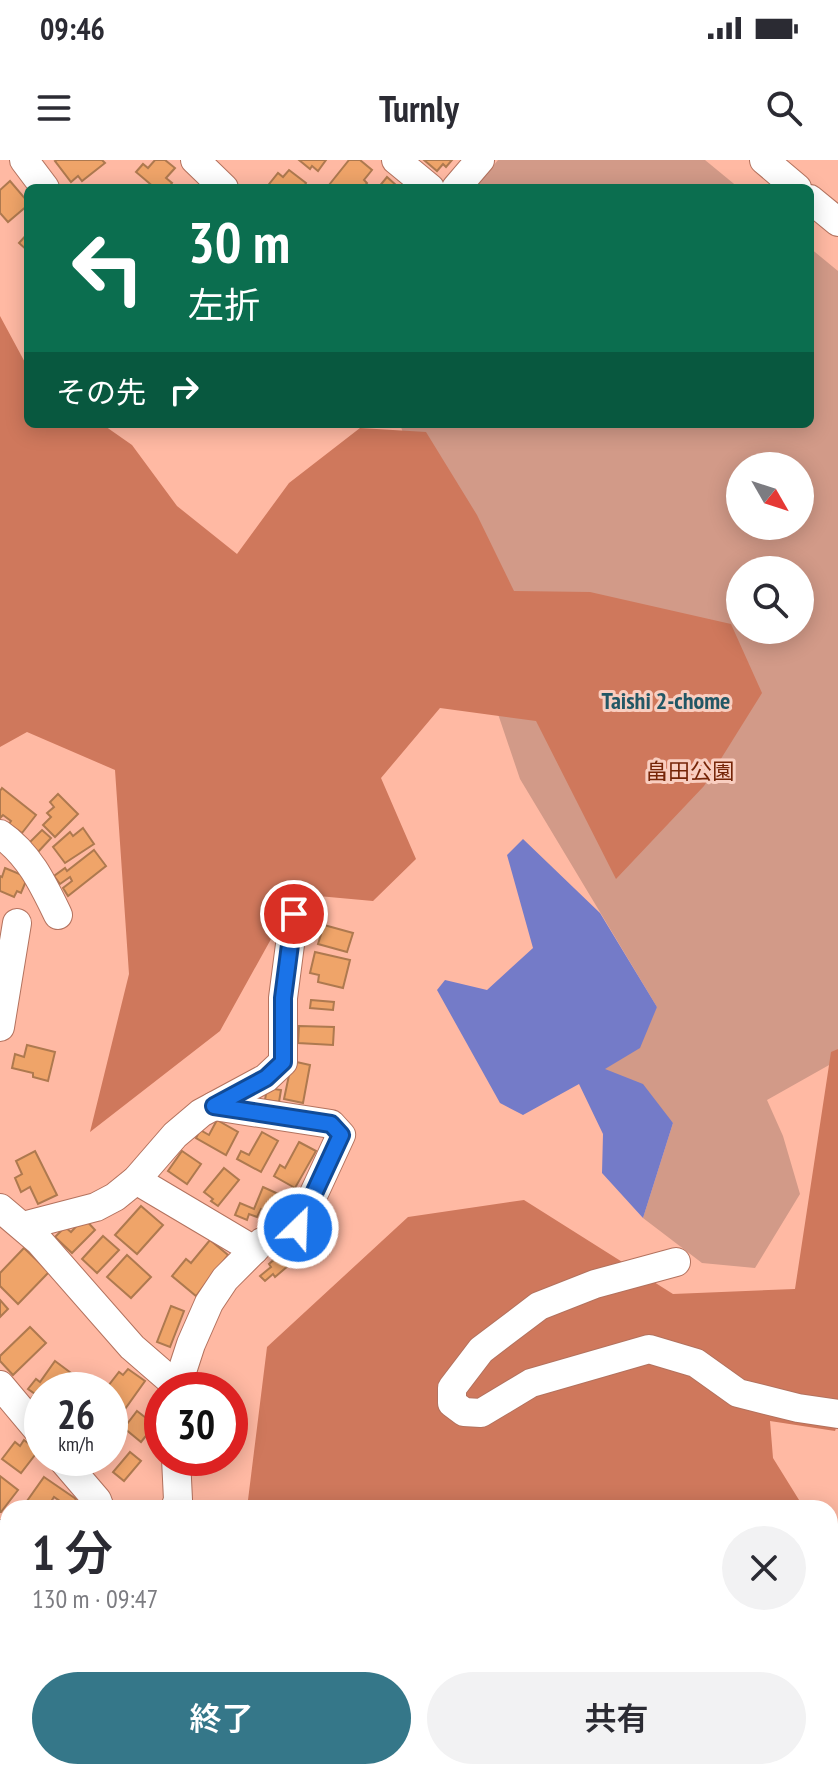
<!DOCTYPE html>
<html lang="ja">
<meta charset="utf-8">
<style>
body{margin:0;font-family:"PT Sans Narrow","Noto Sans JP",sans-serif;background:#f2f2f3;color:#2b2b33;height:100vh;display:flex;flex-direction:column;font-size:30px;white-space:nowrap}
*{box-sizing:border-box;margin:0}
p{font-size:26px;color:#7c7c81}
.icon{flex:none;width:44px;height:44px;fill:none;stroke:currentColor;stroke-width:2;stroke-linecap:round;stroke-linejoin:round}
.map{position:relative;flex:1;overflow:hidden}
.sheet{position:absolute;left:0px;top:1340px;width:838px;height:280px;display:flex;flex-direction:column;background:#fff;border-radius:24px 24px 0 0;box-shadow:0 4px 20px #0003}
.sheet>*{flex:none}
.hud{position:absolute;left:24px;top:24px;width:790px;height:244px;border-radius:12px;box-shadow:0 4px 20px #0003;background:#0b6e4f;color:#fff;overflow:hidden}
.needle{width:52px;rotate:129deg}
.controls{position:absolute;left:726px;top:292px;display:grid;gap:16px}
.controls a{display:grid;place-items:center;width:88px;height:88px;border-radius:50%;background:#fff;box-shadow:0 4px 20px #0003;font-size:40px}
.speed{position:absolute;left:24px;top:1212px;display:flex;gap:16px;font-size:40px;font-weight:700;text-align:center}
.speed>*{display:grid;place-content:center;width:104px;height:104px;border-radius:50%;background:#fff;box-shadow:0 4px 20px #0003;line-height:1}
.speed small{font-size:20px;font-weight:400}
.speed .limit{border:12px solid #d22;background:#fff;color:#111}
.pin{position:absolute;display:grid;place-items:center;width:68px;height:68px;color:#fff;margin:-34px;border:4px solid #fff;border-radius:50%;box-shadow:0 2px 8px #0007}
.me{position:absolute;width:88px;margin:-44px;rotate:24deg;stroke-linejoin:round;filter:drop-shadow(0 0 6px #0008)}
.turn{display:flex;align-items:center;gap:28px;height:168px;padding:0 32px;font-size:36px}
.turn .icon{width:104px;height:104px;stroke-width:2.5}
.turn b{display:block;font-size:56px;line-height:68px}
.then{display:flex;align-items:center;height:76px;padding:0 32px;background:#0003;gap:16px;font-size:30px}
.round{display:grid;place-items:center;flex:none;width:84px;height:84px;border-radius:42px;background:#f2f2f3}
.headline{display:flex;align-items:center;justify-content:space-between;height:136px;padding:0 32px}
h1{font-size:48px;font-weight:600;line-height:60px}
.cta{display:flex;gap:16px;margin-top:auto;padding:16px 32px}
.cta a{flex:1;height:92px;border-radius:48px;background:#357789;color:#fff;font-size:32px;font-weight:600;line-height:92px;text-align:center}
.cta a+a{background:#f2f2f3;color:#2b2b33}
.status{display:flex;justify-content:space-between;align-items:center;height:56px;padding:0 40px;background:#fff;direction:ltr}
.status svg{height:22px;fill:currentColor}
header{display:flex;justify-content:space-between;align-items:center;height:104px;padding:0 32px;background:#fff;font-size:36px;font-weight:600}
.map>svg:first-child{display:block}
.green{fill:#d29a88;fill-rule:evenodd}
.forest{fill:#cf785c}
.water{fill:#747bc8}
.building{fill:#efa469;stroke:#ae794f;stroke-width:2}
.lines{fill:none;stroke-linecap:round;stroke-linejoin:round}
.minor-casing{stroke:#b3725e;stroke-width:30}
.minor{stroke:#fff;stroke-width:28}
.route-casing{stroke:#114b97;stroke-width:20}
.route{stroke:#1a73e8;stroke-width:14}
.labels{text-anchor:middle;stroke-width:6;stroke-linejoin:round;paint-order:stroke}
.park-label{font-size:22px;fill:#752507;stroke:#f9cec0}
.neighbourhood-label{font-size:24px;font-weight:bold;fill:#225765;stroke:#f9cec0}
</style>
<div class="status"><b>09:46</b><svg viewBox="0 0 49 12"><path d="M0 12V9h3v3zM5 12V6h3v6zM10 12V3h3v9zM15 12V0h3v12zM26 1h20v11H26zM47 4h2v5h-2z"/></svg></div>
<header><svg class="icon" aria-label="menu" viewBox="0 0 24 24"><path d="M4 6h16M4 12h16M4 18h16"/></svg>Turnly<svg class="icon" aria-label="search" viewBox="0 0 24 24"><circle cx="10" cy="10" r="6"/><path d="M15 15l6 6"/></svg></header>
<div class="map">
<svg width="838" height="1620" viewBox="0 0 838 1620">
<rect width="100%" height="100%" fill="#ffb9a3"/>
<g class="green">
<path d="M498,0H705L739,28H475Z"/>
<path d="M810,88L838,111V900L767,940L783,976L800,1034L755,1108L702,1103L643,1058L673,963L604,909L657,847L520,619L400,264H810ZM740,306H800V366H740ZM740,410H800V470H740Z"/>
</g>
<g class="forest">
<path d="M0,156L28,208V264H102L132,285L177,346L237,394L289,323L360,268L426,272L477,355L514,431L590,432L731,464L762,533L704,626L616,719L536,561L440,548L381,618L416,699L373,741L296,734L220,871L90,972L129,814L115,610L27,572L0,587Z"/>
<path d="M838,889V1263L835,1271L770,1261L773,1298L804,1348H247L267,1187L408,1057L524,1040L673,1134L795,1129L831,892Z"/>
<path d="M830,1391L838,1405V1483L830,1487Z"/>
<path d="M8,1542V1612H662L651,1620H0V1546Z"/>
</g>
<path class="water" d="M523,679L600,753L657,847L640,888L605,909L643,924L673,963L643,1058L602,1013L603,974L579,924L523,955L500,943L437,830L445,820L487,830L533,788L507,695Z"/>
<g class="building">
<path d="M57,0H102L105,3L82,21L78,16L71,22L55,1Z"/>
<path d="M155,0H165L175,8L166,18L172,23L168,28H155L136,12L143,4L148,8Z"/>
<path d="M299,0H326L318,11L312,6L310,9Z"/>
<path d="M349,0H360L372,10L364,20L367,23L363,28H333L329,25Z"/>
<path d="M424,0H452L446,7L443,4L437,11Z"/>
<path d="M289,10L306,23L303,28H266L278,13L283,17Z"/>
<path d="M387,17L397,26L396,28H378Z"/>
<path d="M10,21L28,42V45L8,62L0,53V30Z"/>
<path d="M28,73V91L19,83Z"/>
<path d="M2,628L36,655L22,673L9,664L11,661L3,655L0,658V631Z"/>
<path d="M58,634L78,654L55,677L43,665L51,657L47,653L54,647L50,642Z"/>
<path d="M83,668L94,684L65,703L53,687L70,672L73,676Z"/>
<path d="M42,670L51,678L38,692L29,683Z"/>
<path d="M94,690L106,706L68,736L63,728L72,721L70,717L60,724L54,716L65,708L67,711Z"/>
<path d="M5,708L22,715L26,721L21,733L17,731L14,737L0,731V716L2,717Z"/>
<path d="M324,765L353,773L347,792L318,784Z"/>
<path d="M315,792L350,800L343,828L318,822L319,815L310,813Z"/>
<path d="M311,840L334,842L333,850L310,848Z"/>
<path d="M299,866L334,867L333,885L298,883Z"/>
<path d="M27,885L55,892L48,921L33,917V913L12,908L15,894L24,897Z"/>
<path d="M292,901L310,905L303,943L284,939Z"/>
<path d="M267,928L281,930L279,942L265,940Z"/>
<path d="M217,960L238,972L226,995L196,978L200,970L209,975Z"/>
<path d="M262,972L278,981L261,1012L237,999L241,991L249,995Z"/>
<path d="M299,982L316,991L295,1028L274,1016L280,1005L285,1008Z"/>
<path d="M35,991L57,1035L38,1044L30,1027L21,1032L15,1018L22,1014L16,1001Z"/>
<path d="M182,991L201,1004L187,1024L168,1011Z"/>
<path d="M224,1008L239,1020L218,1046L211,1041L213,1039L204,1032Z"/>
<path d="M263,1027L285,1037L279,1051L272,1048L270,1053L261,1049L257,1057L249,1054L247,1060L235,1055L240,1043L254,1049Z"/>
<path d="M141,1046L163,1065L137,1094L115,1075Z"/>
<path d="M84,1058L95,1070L72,1093L55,1077L65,1067L71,1072Z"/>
<path d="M103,1076L119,1090L97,1113L82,1099Z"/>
<path d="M210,1080L228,1095L196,1136L172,1116L186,1099L191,1103Z"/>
<path d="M295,1086L302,1094L275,1117L273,1114L265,1121L260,1116L271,1107L269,1104L285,1090L287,1093Z"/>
<path d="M24,1088L49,1112L18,1144L0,1126V1113Z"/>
<path d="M127,1095L151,1117L131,1138L107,1117Z"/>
<path d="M0,1140L8,1149L0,1157Z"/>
<path d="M171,1146L184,1151L170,1187L157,1182Z"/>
<path d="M30,1167L46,1183L13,1215L0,1201V1196Z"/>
<path d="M55,1201L75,1216L65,1230H42V1251L29,1241L35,1234L28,1229L36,1219L40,1222Z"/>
<path d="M128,1209L145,1221L125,1249L110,1238V1230H105L119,1212L123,1215Z"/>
<path d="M137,1251L155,1265L141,1282L124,1268Z"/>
<path d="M24,1280L38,1291L21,1313L2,1299L15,1282L20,1286Z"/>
<path d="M130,1292L141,1301L124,1321L113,1312Z"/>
<path d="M0,1316L18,1330L1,1352H0Z"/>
<path d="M44,1317L76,1339L70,1348L54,1337L47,1348H37L27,1341Z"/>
<path d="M838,1605V1620H818L817,1617L826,1612H830V1609Z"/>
<path d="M688,1612H722L725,1616L720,1620H690L686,1614Z"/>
</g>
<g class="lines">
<g class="minor-casing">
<g id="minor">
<path d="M24,0L45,28"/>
<path d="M195,0L224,28"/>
<path d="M396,0L430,28"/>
<path d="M764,0L797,28"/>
<path d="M456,28L480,0"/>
<path d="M810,39L838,62"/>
<path d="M0,674C29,694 43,724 58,755"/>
<path d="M0,867L17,763"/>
<path d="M136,1020L254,1090"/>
<path d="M0,1048L39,1081L132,1187L177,1226"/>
<path d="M23,1066L96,1047L115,1037L136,1020L175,975L201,953L266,918L283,902V838L294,754"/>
<path d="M676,1102L595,1124L539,1146L481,1190L452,1228V1243L464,1252L481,1253L531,1223L649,1189L696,1203L738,1233L798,1248L838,1254"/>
<path d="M0,1225L42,1275"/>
<path d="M176,1230L191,1184L209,1143L225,1119L262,1082L298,1068L341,975L331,964L214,946"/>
<path d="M61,1298L97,1340L100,1348"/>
<path d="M175,1348L178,1340L176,1298"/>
<path d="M0,1374H8"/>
<path d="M0,1516L8,1507"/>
<path d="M830,1576L838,1570"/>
<path d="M767,1620L778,1612"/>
</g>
</g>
<use href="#minor" class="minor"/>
</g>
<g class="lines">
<g class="route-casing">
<path id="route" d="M294,754L283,838V902L266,918L214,946L331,964L341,975L298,1068"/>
</g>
<use href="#route" class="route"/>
</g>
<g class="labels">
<g class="park-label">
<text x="690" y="619">畠田公園</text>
</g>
<g class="neighbourhood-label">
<text x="666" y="549">Taishi 2-chome</text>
</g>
</g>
</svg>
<div class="controls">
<a><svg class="needle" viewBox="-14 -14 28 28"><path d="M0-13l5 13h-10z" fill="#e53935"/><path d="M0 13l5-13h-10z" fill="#7c7c81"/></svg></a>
<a><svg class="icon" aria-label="search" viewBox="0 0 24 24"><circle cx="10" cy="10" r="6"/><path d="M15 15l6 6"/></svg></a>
</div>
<div class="speed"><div>26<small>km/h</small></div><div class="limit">30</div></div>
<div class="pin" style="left:294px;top:754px;background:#d93025"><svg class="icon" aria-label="arrive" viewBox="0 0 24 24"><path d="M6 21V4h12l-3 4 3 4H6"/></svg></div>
<svg class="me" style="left:298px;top:1068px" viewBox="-20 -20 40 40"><circle r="17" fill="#1a73e8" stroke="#fff" stroke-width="3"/><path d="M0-11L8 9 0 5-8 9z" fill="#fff"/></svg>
<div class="hud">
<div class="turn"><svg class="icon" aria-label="left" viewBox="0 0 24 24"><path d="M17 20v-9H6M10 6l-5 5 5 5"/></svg><div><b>30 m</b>左折</div></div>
<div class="then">その先<svg class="icon" aria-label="right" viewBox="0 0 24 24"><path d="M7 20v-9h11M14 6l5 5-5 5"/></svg></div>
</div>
<section class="sheet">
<div class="headline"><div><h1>1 分</h1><p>130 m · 09:47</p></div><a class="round"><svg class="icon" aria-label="close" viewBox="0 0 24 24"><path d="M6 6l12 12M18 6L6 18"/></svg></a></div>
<div class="cta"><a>終了</a><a>共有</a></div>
</section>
</div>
